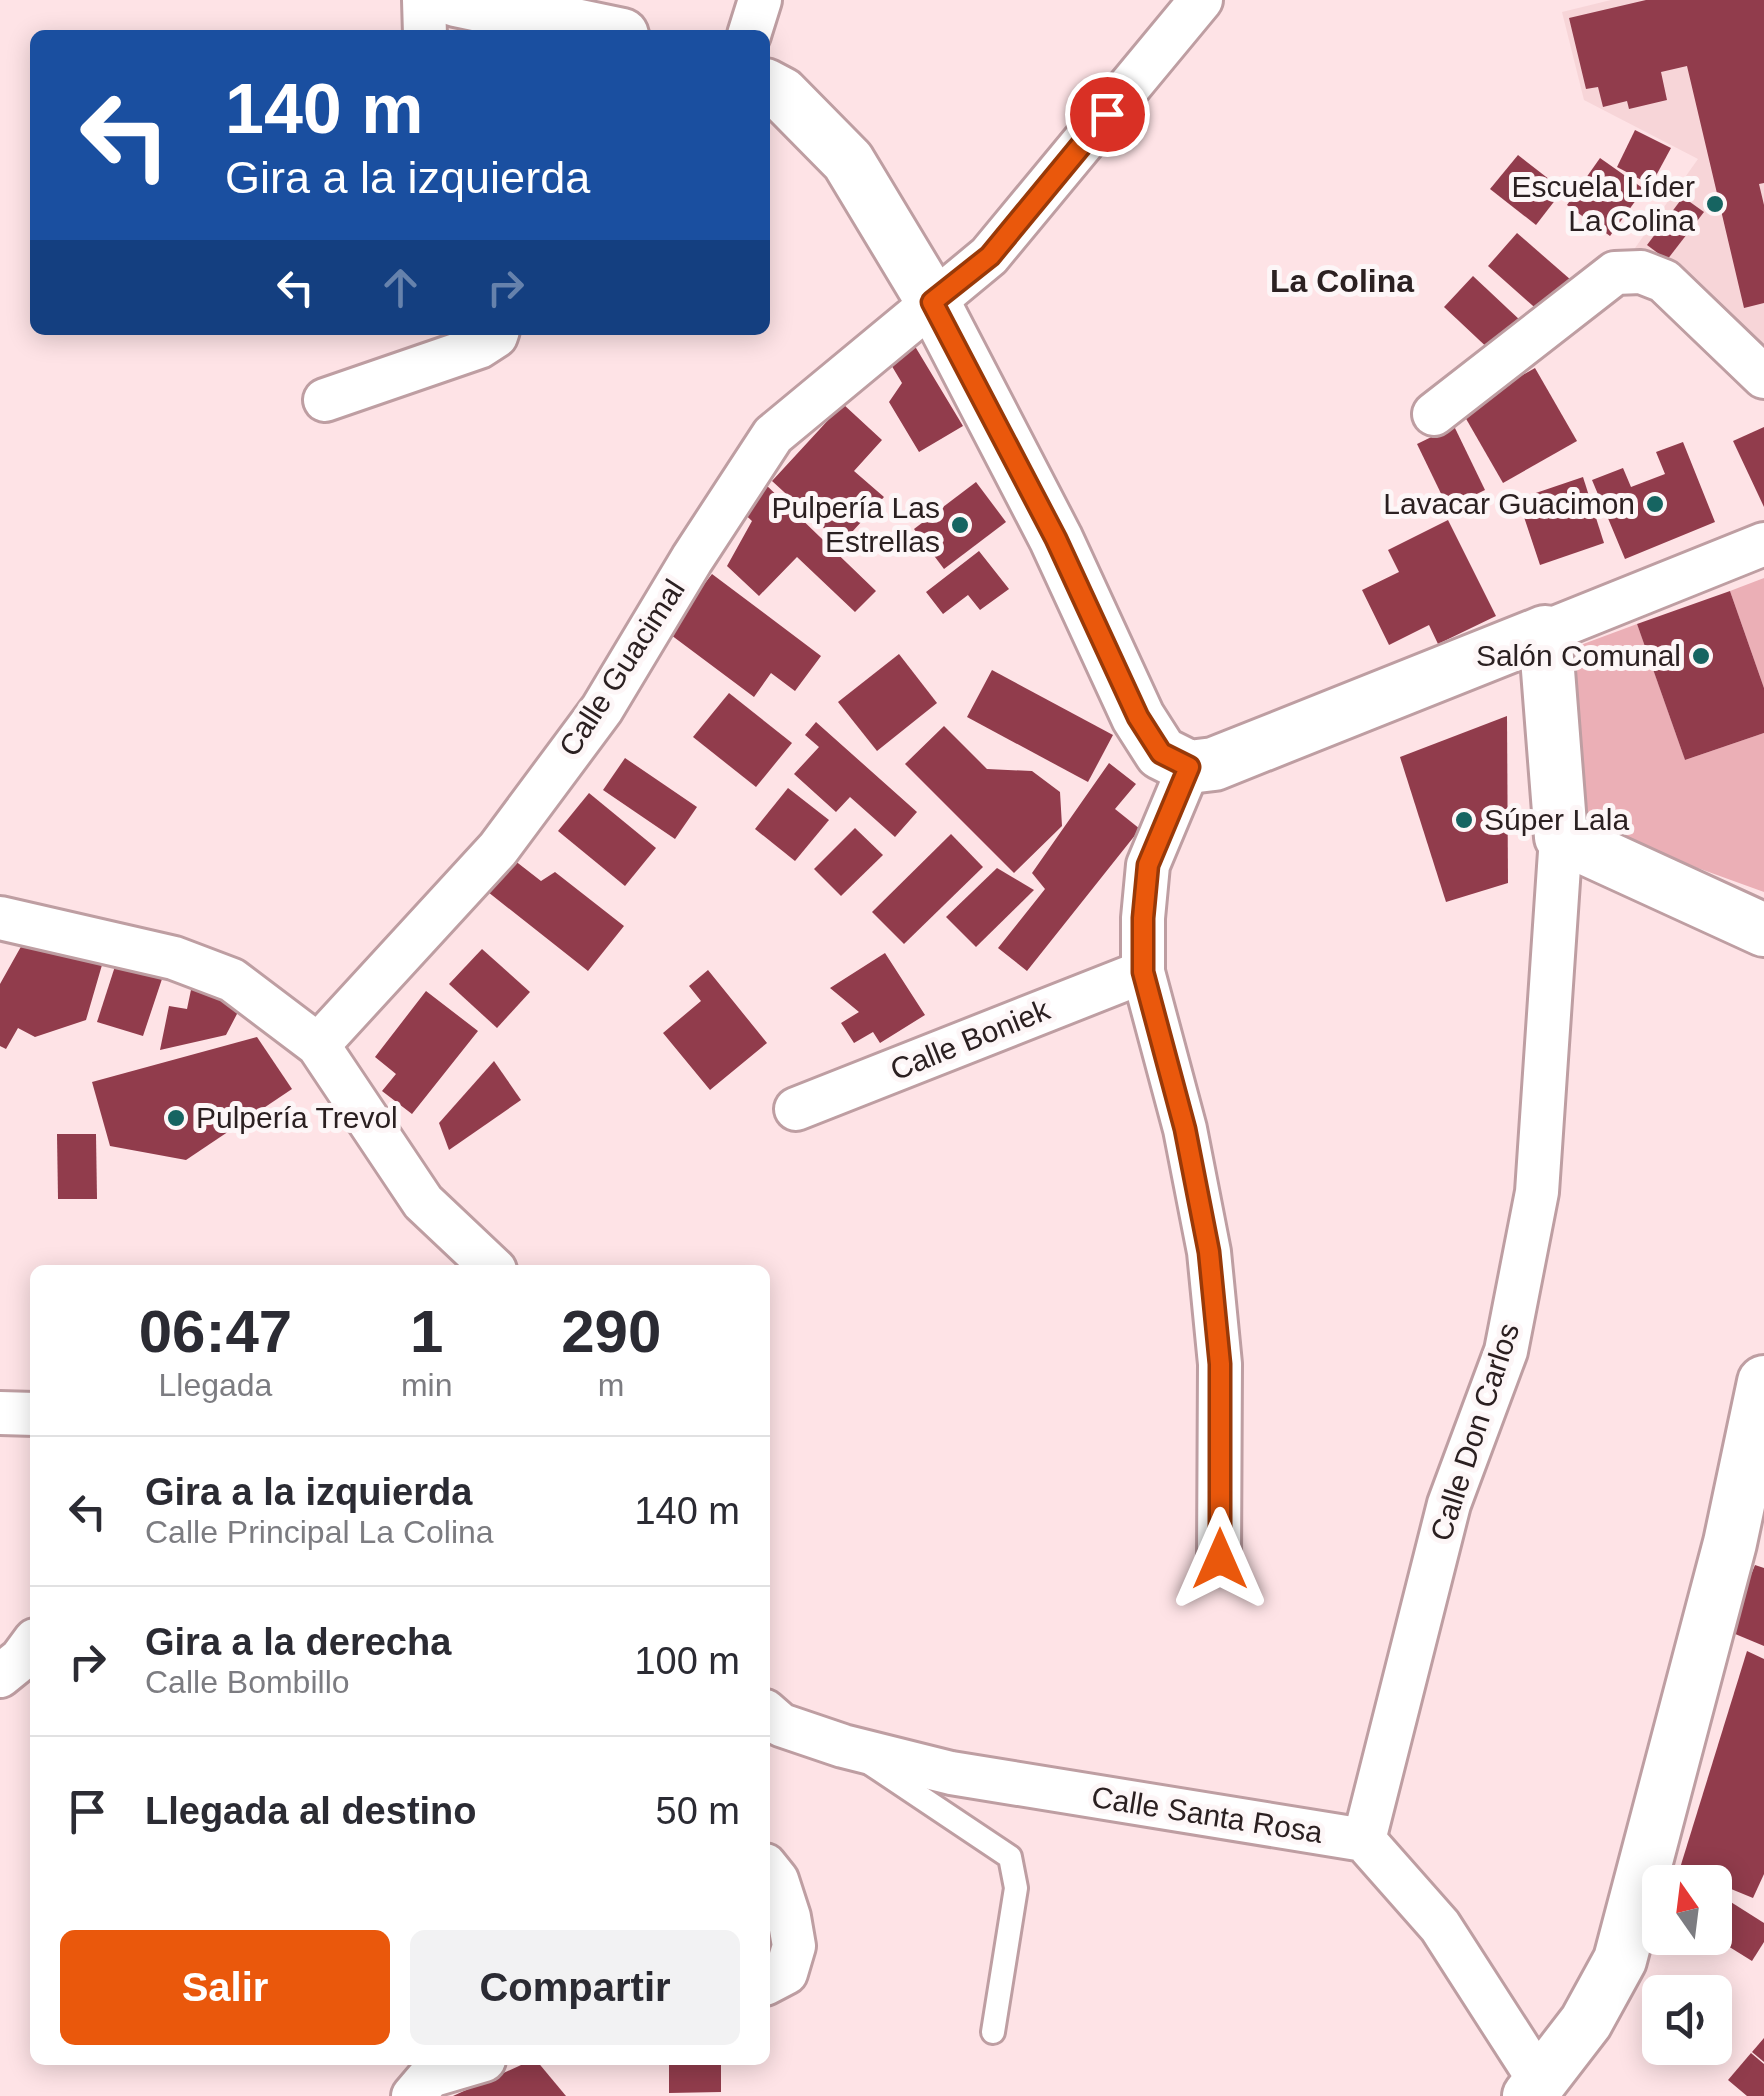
<!DOCTYPE html>
<html lang="es">
<meta charset="utf-8">
<style>
body{margin:0;font-family:Arial,sans-serif;background:#f2f2f3;color:#2b2b33;height:100vh;display:flex;flex-direction:column;font-size:38px;white-space:nowrap}
*{box-sizing:border-box;margin:0}
p{font-size:32px;color:#7c7c81}
.icon{flex:none;width:55px;height:55px;fill:none;stroke:currentColor;stroke-width:2;stroke-linecap:round;stroke-linejoin:round}
.map{position:relative;flex:1;overflow:hidden}
.sheet{position:absolute;left:30px;top:1265px;width:740px;height:800px;display:flex;flex-direction:column;background:#fff;border-radius:15px;box-shadow:0 5px 25px #0003}
.sheet>*{flex:none}
.banner{position:absolute;left:30px;top:30px;width:740px;height:305px;border-radius:15px;box-shadow:0 5px 25px #0003;background:#1a4fa0;color:#fff;overflow:hidden}
.needle{width:65px;rotate:346deg}
.tools{position:absolute;left:1642px;top:1865px;display:grid;gap:20px}
.tools a{display:grid;place-items:center;width:90px;height:90px;border-radius:15px;background:#fff;box-shadow:0 5px 25px #0003;font-size:50px}
.pin{position:absolute;display:grid;place-items:center;width:85px;height:85px;color:#fff;margin:-42px;border:5px solid #fff;border-radius:50%;box-shadow:0 2px 10px #0007}
.me{position:absolute;width:110px;margin:-55px;rotate:0deg;stroke-linejoin:round;filter:drop-shadow(0 0 8px #0008)}
.turn{display:flex;align-items:center;gap:35px;height:210px;padding:0 30px;font-size:45px}
.turn .icon{width:130px;height:130px;stroke-width:2.5}
.turn b{display:block;font-size:70px;line-height:85px}
.lanes{display:flex;align-items:center;height:95px;padding:0 30px;background:#0003;justify-content:center;gap:50px;direction:ltr}
.lanes .off{opacity:.35}
.eta{display:flex;justify-content:space-evenly;align-items:center;height:170px;text-align:center}
.eta b{font-size:60px;font-weight:600;line-height:70px}
.primary-button{display:flex;gap:20px;margin-top:auto;padding:20px 30px}
.primary-button a{flex:1;height:115px;border-radius:15px;background:#ea580c;color:#fff;font-size:40px;font-weight:600;line-height:115px;text-align:center}
.primary-button a+a{background:#f2f2f3;color:#2b2b33}
ul{padding:0;list-style:none}
li{display:flex;align-items:center;gap:30px;height:150px;padding:0 30px;border-top:2px solid #e1e1e2}
li div{flex:1}
li b{display:block;font-size:38px}
li em{font-style:normal}
.map>svg:first-child{display:block}
.built{fill:#f7d5d8}
.park{fill:#ebafb6}
.building{fill:#913c4c}
.lines{fill:none;stroke-linecap:round;stroke-linejoin:round}
.service-casing{stroke:#be9ea2;stroke-width:28}
.minor-casing{stroke:#be9ea2;stroke-width:48}
.tertiary-casing{stroke:#be9ea2;stroke-width:58}
.service{stroke:#fff;stroke-width:22}
.minor{stroke:#fff;stroke-width:42}
.tertiary{stroke:#fff;stroke-width:52}
.route-casing{stroke:#983908;stroke-width:25}
.route{stroke:#ea580c;stroke-width:18}
.poi-dot{fill:#166461;stroke:#fdf6f7;stroke-width:4}
.labels{text-anchor:middle;stroke-width:10;stroke-linejoin:round;paint-order:stroke}
.poi-label{font-size:30px;fill:#2b2021;stroke:#fdf6f7;text-anchor:end}
.street-label{font-size:30px;fill:#2b2021;stroke:#fdf6f7}
.neighbourhood-label{font-size:32px;font-weight:bold;fill:#2b2021;stroke:#fdf6f7}
</style>
<div class="map">
<svg width="1764" height="2096" viewBox="0 0 1764 2096">
<rect width="100%" height="100%" fill="#fee3e6"/>
<path class="built" d="M1611,0H1764V368L1635,248L1698,159L1584,100L1562,12Z"/>
<g class="park">
<path d="M1764,578V688L1730,591Z"/>
<path d="M1637,624L1685,760L1764,733V892L1623,841L1592,824L1580,807L1567,650Z"/>
</g>
<g class="building">
<path d="M1646,0H1764V183L1759,184L1764,205V303L1744,308L1687,66L1661,72L1667,100L1629,109L1627,101L1603,107L1598,87L1586,89L1569,18Z"/>
<path d="M1635,130L1671,148L1651,185L1617,167Z"/>
<path d="M1518,155L1563,190L1536,225L1490,189Z"/>
<path d="M1600,158L1644,189L1610,236L1567,205Z"/>
<path d="M1683,197L1704,212L1667,260L1647,245Z"/>
<path d="M1517,233L1571,280L1541,313L1488,266Z"/>
<path d="M1473,276L1522,322L1493,353L1444,307Z"/>
<path d="M913,343L963,426L919,452L889,402L902,383L887,358Z"/>
<path d="M1535,368L1577,441L1503,483L1461,410Z"/>
<path d="M843,404L882,440L854,471L884,497L841,544L772,481Z"/>
<path d="M1454,426L1485,490L1448,508L1417,444Z"/>
<path d="M1764,427V507L1733,441Z"/>
<path d="M1683,442L1715,522L1625,559L1592,480L1623,468L1631,487L1665,474L1656,452Z"/>
<path d="M1583,477L1604,543L1540,565L1518,499Z"/>
<path d="M762,481L876,591L855,612L797,557L759,596L727,566L752,521L737,507Z"/>
<path d="M976,482L1006,522L944,569L914,529Z"/>
<path d="M1448,520L1496,616L1438,644L1429,625L1389,645L1362,590L1399,572L1388,550Z"/>
<path d="M979,551L1009,589L980,610L968,595L943,614L926,592Z"/>
<path d="M712,574L821,656L795,691L771,673L754,697L667,632Z"/>
<path d="M1730,591L1764,688V733L1685,760L1637,624Z"/>
<path d="M899,654L937,703L877,751L838,702Z"/>
<path d="M992,670L1113,735L1088,782L967,717Z"/>
<path d="M729,693L792,743L756,787L693,737Z"/>
<path d="M1507,716L1508,883L1446,902L1400,757Z"/>
<path d="M816,722L917,812L895,837L850,797L836,812L794,774L819,747L805,735Z"/>
<path d="M944,726L987,769L1032,771L1060,792L1062,826L1014,873L905,764Z"/>
<path d="M625,758L697,807L675,839L603,790Z"/>
<path d="M1109,763L1136,784L1115,809L1140,829L1027,971L998,948L1045,889L1032,873Z"/>
<path d="M788,788L829,820L795,861L755,829Z"/>
<path d="M589,793L656,848L625,886L558,831Z"/>
<path d="M855,828L883,855L841,896L814,869Z"/>
<path d="M951,834L983,867L904,944L872,912Z"/>
<path d="M514,860L541,881L555,872L624,926L588,971L488,892Z"/>
<path d="M997,868L1034,890L976,947L946,917Z"/>
<path d="M23,943L102,965L86,1020L35,1037L18,1028L6,1049L0,1046V984Z"/>
<path d="M482,949L530,992L497,1028L449,984Z"/>
<path d="M885,953L925,1015L880,1043L873,1032L854,1043L841,1023L859,1012L830,988Z"/>
<path d="M118,957L164,973L143,1036L97,1022Z"/>
<path d="M708,970L767,1043L710,1090L663,1033L701,1001L689,986Z"/>
<path d="M192,985L234,993L238,1012L226,1035L160,1050L169,1006L187,1009Z"/>
<path d="M426,991L478,1031L412,1114L382,1091L396,1074L375,1057Z"/>
<path d="M257,1037L292,1089L186,1160L110,1146L92,1082Z"/>
<path d="M494,1061L521,1100L449,1150L439,1123Z"/>
<path d="M57,1134H96L97,1199H58Z"/>
<path d="M1755,1565L1764,1568V1646L1728,1631Z"/>
<path d="M1747,1651L1764,1659V1874L1753,1898L1680,1868Z"/>
<path d="M1715,1892L1764,1923V1942L1752,1961L1715,1938Z"/>
<path d="M1764,2038V2062L1752,2052Z"/>
<path d="M1751,2053L1764,2064V2096H1747L1728,2080Z"/>
<path d="M532,2060H536L566,2096H453Z"/>
<path d="M669,2060H721V2092L669,2093Z"/>
</g>
<g class="lines">
<g class="service-casing">
<path id="service" d="M871,1764L1010,1857L1016,1888L993,2032"/>
</g>
<g class="minor-casing">
<g id="minor">
<path d="M424,0L425,35"/>
<path d="M749,35L760,0"/>
<path d="M325,400L479,347L496,336L498,330"/>
<path d="M1434,414L1615,273L1641,272L1664,281L1764,377"/>
<path d="M1545,632L1764,544"/>
<path d="M1189,767L1148,865L1143,918V972L1185,1129L1209,1252L1220,1364L1219,1559"/>
<path d="M0,918L174,958L232,980L318,1045L423,1202L495,1270"/>
<path d="M318,1045L498,849L602,709L692,559L773,435L989,256L1201,0"/>
<path d="M796,1109L1143,972"/>
<path d="M0,1413L35,1414"/>
<path d="M0,1676L21,1659L35,1640"/>
<path d="M765,1711L781,1725L843,1746L951,1773L1364,1840L1440,1926L1539,2080"/>
<path d="M1364,1840L1449,1504L1506,1351L1537,1192L1561,837"/>
<path d="M765,1865L777,1880L789,1917L794,1946L786,1973L765,1984"/>
<path d="M413,2096L430,2076L484,2060"/>
</g>
</g>
<g class="tertiary-casing">
<g id="tertiary">
<path d="M456,0L622,35"/>
<path d="M765,85L782,94L848,161L933,302L1056,539L1138,717L1161,753L1189,767L1214,764L1545,632L1561,837L1764,930"/>
<path d="M1529,2096L1586,2022L1620,1960L1730,1543L1764,1382"/>
</g>
</g>
<use href="#service" class="service"/>
<use href="#minor" class="minor"/>
<use href="#tertiary" class="tertiary"/>
</g>
<g class="lines">
<g class="route-casing">
<path id="route" d="M1107,114L990,256L932,302L1056,539L1138,717L1161,753L1189,767L1148,865L1143,918V972L1185,1129L1209,1252L1220,1364V1559"/>
</g>
<use href="#route" class="route"/>
</g>
<g class="poi-dot">
<circle cx="1715" cy="204" r="10"/>
<circle cx="1655" cy="504" r="10"/>
<circle cx="960" cy="525" r="10"/>
<circle cx="1701" cy="656" r="10"/>
<circle cx="1464" cy="820" r="10"/>
<circle cx="176" cy="1118" r="10"/>
</g>
<g class="labels">
<g class="poi-label">
<text x="1695" y="197">Escuela Líder<tspan x="1695" dy="34">La Colina</tspan></text>
<text x="1635" y="514">Lavacar Guacimon</text>
<text x="940" y="518">Pulpería Las<tspan x="940" dy="34">Estrellas</tspan></text>
<text x="1681" y="666">Salón Comunal</text>
<text x="1484" y="830" text-anchor="start">Súper Lala</text>
<text x="196" y="1128" text-anchor="start">Pulpería Trevol</text>
</g>
<g class="street-label">
<text transform="translate(622 668) rotate(-57)" y="10">Calle Guacimal</text>
<text transform="translate(970 1040) rotate(-22)" y="10">Calle Boniek</text>
<text transform="translate(1475 1432) rotate(-72)" y="10">Calle Don Carlos</text>
<text transform="translate(1207 1815) rotate(9)" y="10">Calle Santa Rosa</text>
</g>
<g class="neighbourhood-label">
<text x="1342" y="292">La Colina</text>
</g>
</g>
</svg>
<div class="tools">
<a><svg class="needle" viewBox="-14 -14 28 28"><path d="M0-13l5 13h-10z" fill="#e53935"/><path d="M0 13l5-13h-10z" fill="#7c7c81"/></svg></a>
<a><svg class="icon" aria-label="sound" viewBox="0 0 24 24"><path d="M4 9h4l5-4v14l-5-4H4zM17 9q2 3 0 6"/></svg></a>
</div>
<div class="pin" style="left:1107px;top:114px;background:#d93025"><svg class="icon" aria-label="arrive" viewBox="0 0 24 24"><path d="M6 21V4h12l-3 4 3 4H6"/></svg></div>
<svg class="me" style="left:1220px;top:1559px" viewBox="-20 -20 40 40"><path d="M0-17L14 15 0 8-14 15z" fill="#ea580c" stroke="#fff" stroke-width="4"/></svg>
<div class="banner">
<div class="turn"><svg class="icon" aria-label="left" viewBox="0 0 24 24"><path d="M17 20v-9H6M10 6l-5 5 5 5"/></svg><div><b>140 m</b>Gira a la izquierda</div></div>
<div class="lanes"><svg class="icon" aria-label="left" viewBox="0 0 24 24"><path d="M17 20v-9H6M10 6l-5 5 5 5"/></svg><svg class="icon off" aria-label="ahead" viewBox="0 0 24 24"><path d="M12 20V5M6 11l6-6 6 6"/></svg><svg class="icon off" aria-label="right" viewBox="0 0 24 24"><path d="M7 20v-9h11M14 6l5 5-5 5"/></svg></div>
</div>
<section class="sheet">
<div class="eta">
<div><b>06:47</b><p>Llegada</p></div>
<div><b>1</b><p>min</p></div>
<div><b>290</b><p>m</p></div>
</div>
<ul>
<li><svg class="icon" aria-label="left" viewBox="0 0 24 24"><path d="M17 20v-9H6M10 6l-5 5 5 5"/></svg><div><b>Gira a la izquierda</b><p>Calle Principal La Colina</p></div><em>140 m</em></li>
<li><svg class="icon" aria-label="right" viewBox="0 0 24 24"><path d="M7 20v-9h11M14 6l5 5-5 5"/></svg><div><b>Gira a la derecha</b><p>Calle Bombillo</p></div><em>100 m</em></li>
<li><svg class="icon" aria-label="arrive" viewBox="0 0 24 24"><path d="M6 21V4h12l-3 4 3 4H6"/></svg><div><b>Llegada al destino</b></div><em>50 m</em></li>
</ul>
<div class="primary-button"><a>Salir</a><a>Compartir</a></div>
</section>
</div>
